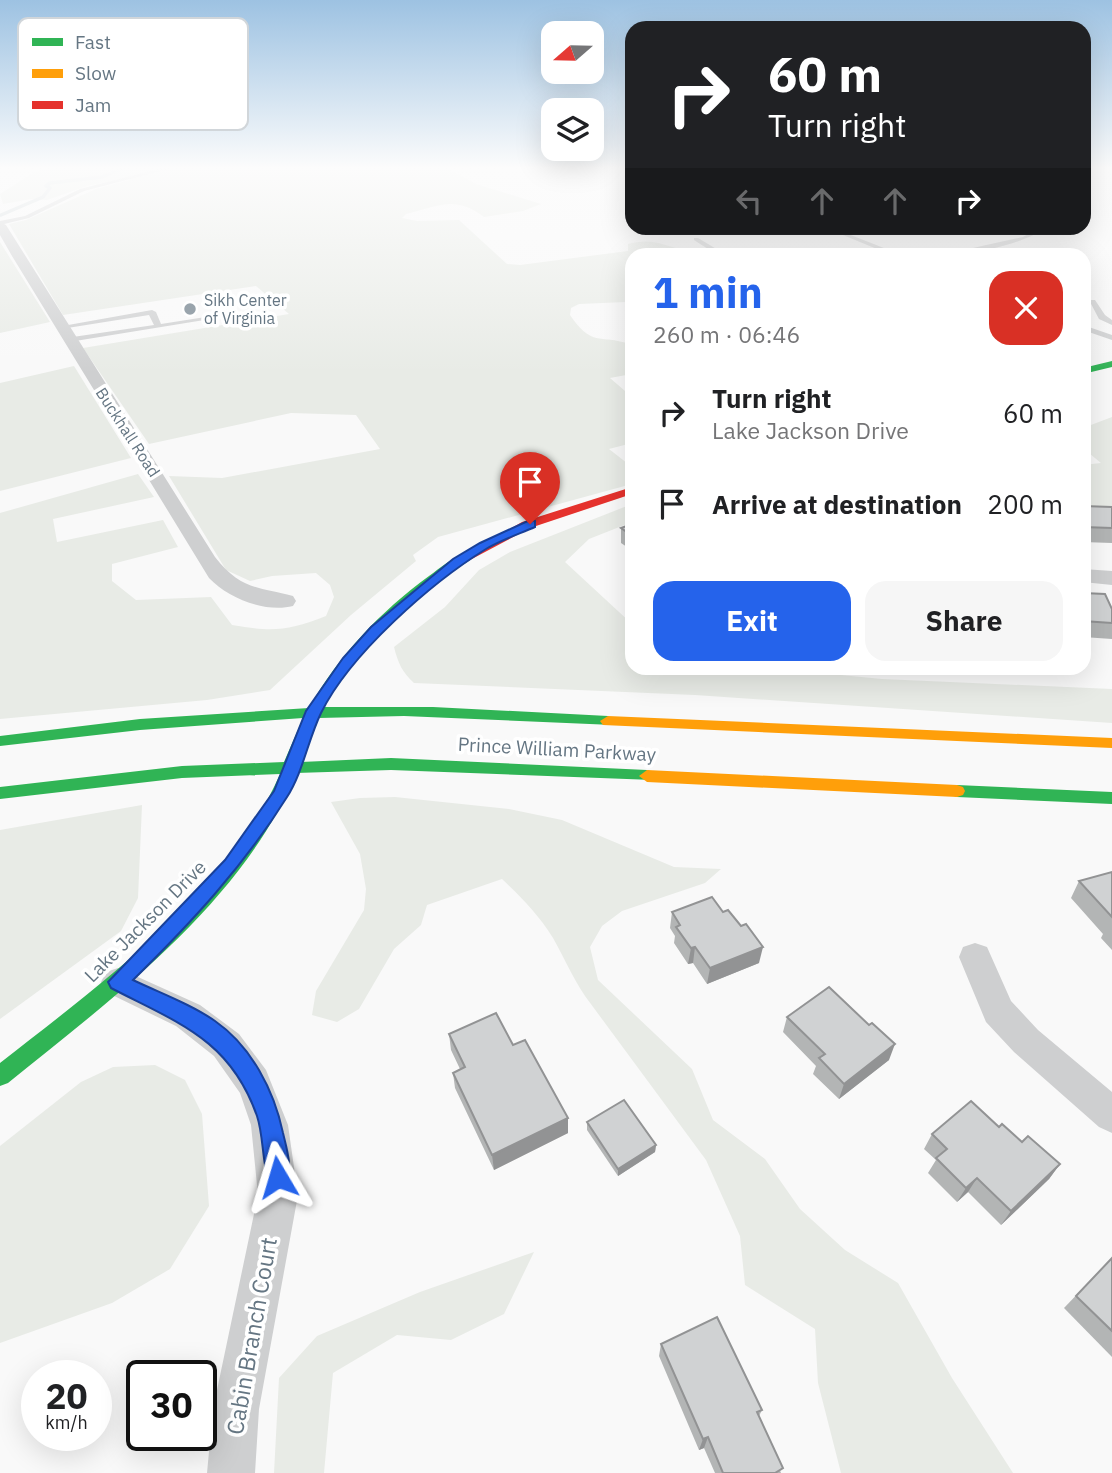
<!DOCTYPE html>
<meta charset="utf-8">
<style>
body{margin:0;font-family:"IBM Plex Sans",sans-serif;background:#f6f6f6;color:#202124;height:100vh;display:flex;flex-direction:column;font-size:26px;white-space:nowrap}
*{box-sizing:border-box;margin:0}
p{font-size:23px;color:#757577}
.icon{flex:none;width:38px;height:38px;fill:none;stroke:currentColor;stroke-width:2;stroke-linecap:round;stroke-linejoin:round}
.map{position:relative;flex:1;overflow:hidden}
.side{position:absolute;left:625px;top:248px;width:466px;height:427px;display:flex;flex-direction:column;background:#fff;border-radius:21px;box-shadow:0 7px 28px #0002}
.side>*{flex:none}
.top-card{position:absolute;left:625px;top:21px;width:466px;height:214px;border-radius:21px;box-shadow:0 7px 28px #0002;background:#202124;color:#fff;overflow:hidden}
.needle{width:46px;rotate:250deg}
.buttons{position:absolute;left:541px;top:21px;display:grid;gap:14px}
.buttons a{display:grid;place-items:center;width:63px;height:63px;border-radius:14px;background:#fff;box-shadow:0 7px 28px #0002;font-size:35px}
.speed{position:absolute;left:21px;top:1360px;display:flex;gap:14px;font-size:35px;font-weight:700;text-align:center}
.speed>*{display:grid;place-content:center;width:91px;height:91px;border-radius:50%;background:#fff;box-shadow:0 7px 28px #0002;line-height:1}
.speed small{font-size:18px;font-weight:400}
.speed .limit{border:4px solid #111;border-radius:10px;background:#fff;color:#111}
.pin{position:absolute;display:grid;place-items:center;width:60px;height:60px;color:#fff;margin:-72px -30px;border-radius:50% 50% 50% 0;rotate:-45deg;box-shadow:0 0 7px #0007}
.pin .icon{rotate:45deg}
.me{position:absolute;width:77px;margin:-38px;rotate:353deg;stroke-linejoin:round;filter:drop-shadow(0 0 5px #0008)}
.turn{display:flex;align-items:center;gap:24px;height:147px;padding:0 28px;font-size:32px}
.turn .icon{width:91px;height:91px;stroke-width:2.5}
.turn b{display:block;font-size:49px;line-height:60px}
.lanes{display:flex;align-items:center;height:66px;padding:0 28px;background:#0003;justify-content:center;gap:35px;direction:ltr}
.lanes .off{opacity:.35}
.round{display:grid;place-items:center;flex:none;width:74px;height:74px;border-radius:21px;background:#f6f6f6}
.summary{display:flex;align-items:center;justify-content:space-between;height:119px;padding:0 28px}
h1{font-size:42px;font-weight:700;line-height:52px;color:#2563eb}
.primary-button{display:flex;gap:14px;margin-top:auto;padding:14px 28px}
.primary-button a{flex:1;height:80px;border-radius:21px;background:#2563eb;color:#fff;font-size:28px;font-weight:700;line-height:80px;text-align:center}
.primary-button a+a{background:#f6f6f6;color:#202124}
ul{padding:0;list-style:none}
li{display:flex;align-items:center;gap:21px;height:91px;padding:0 28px}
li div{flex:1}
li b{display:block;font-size:26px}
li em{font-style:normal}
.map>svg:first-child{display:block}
.green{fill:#e8ebe6}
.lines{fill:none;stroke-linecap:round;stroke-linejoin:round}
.stream{stroke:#ced6d9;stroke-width:3.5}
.lane{fill:#cecfd0;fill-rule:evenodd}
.street{fill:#cecfd0;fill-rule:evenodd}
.fast{fill:#30b455;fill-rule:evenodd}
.slow{fill:#ff9f0a;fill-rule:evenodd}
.jam{fill:#e5322d;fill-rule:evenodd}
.wall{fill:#b3b5b5}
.shaded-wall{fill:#929394}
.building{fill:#d0d2d3;stroke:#929394;stroke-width:2}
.route{fill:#2563eb;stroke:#184099;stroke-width:2}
.poi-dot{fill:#99a4ac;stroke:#fff;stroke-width:2.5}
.labels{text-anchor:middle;stroke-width:7;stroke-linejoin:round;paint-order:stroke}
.far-poi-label{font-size:16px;fill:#657683;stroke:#fff;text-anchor:start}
.far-street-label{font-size:16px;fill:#657683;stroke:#fff}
.street-label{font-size:19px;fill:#657683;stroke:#fff}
.near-street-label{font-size:23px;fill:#657683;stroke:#fff}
.key{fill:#fff;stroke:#d1d6da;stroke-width:2}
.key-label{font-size:19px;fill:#657683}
</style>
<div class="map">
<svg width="1112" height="1473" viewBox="0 0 1112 1473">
<rect width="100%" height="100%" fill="#f9f9f9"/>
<g class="green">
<path d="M52,166H444L476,184L541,204L523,211L484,217C454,195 440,206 406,214L402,218L417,221L459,220L507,264L520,265L628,251V244C654,238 659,244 683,250C695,252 704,250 716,255L632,256V300L626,302L579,304L571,308L570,315C593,349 601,333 632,345L626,375L610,378L625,391L632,390V443L609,449L632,467V484L438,537L413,555L416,561L351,615L270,690L207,700L0,719V513L138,474L154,497L53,519L57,542L163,520L178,547L112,564V581L136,600L211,597L232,625C272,632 288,631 326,616L334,597L330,585L316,573L272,576L250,581L226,570L169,476L222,478L380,449L356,415L291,413L149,444L83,348L289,314L256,286L63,315L9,224L26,220L96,189L133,179L90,185L47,200L31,199L3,204L0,194L33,173Z"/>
<path d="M0,242L50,322L0,333Z"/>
<path d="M74,366L131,458L0,491V383Z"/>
<path d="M1112,417V509L1083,507V465L1101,463L1083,448V428Z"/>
<path d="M632,504V522L589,539L565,562L632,624V668H769L882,679L1112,689V723L695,695L414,683C402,672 398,663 394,647L445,607L479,570L510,552Z"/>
<path d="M395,797L509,809L562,820L674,867L721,869L705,883L622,911L602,926L590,947L598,980L692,1069L713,1120L765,1159L800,1209L845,1250L898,1283L952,1378L1013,1473H841L818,1383L815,1329L745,1285L740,1236L706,1160L585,996C572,977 564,957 553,938C539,915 521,897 502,879L427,905L421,925L394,949L359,1009L337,1022L312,1015L316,991L364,910L366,889L360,854L331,802L360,798Z"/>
<path d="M142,805L138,898L121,931L0,1019V830Z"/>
<path d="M155,1065L185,1080L202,1114L209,1206L170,1269L112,1303L0,1343V1146L81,1082L113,1067Z"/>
<path d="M534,1252L504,1314L451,1340L397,1335L333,1373L324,1473H274L279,1378L317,1336L420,1292Z"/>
</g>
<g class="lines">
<path class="stream" d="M1,215L43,197L50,188L46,186L50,183L102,177L128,166"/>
<g class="lane">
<path d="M170,166H180L84,191L29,218L0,225V221L25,216L80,189Z"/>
<path d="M826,228H833L904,256H894Z"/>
<path d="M1038,228H1045C1023,245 965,256 937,256L1023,237Z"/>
<path d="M694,238H698L728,256H719L694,240Z"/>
<path d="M1089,300H1095L1105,315L1112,320V325L1099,319Z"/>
<path d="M152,310L156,312L161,324L231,313L235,315L69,342H66V338L154,325L149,315L61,329L57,327Z"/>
<path d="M1083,325L1112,335V340L1083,330Z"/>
</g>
<g class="street">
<path d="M0,222L6,225L215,557C240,589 257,587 293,596L296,601L293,606C265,613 228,598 209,578L12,256L0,235Z"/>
<path d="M1083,569L1112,571V585L1083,582Z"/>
<path d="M975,943L987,947L1011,1001L1038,1030L1112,1092V1133L1099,1127L1014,1052L986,1022L959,957L963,947Z"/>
<path d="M118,968L200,1005L239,1034L266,1070L288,1125L298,1195L259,1409L255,1473H207L213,1409L258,1195L251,1125L240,1093L214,1056L176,1026L106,992L101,982L106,972Z"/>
</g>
<g class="fast">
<path d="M1112,361V367L1083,374V368Z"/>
<path d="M466,553L470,554V560C412,598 359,645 324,707H433L608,716L616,721L613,725L404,716L319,718L301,762L391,758L647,770L653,772L655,776L653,780L391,770L296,773C244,901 112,999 8,1083L0,1086V1063C97,987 230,890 280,774L182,778L0,799V787L182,766L284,762L303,718L140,730L0,746V736L140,719L309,708C339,655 380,612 429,576C440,568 453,557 466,553Z"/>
<path d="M957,785L1112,792V804L957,797L951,795L949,791L951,787Z"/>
</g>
<g class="slow">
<path d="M608,716L1112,738V748L603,725L600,721Z"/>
<path d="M647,770L957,785L963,787L965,791L963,795L957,797L647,782L639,776Z"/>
</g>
<path class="jam" d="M632,487V494L530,528L470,560L466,561L460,557L522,522Z"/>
</g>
<g class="wall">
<path d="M1083,506L1112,507V543L1083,542Z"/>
<path d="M632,524V554L627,551V547L621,543V528Z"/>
<path d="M1083,593L1112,609V639L1083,637Z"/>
<path d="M1112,872V950L1101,938L1103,934L1071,898L1079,881Z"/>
<path d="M672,912L759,963L707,984L693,963L688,964L674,943L675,936L670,928Z"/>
<path d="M787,1017L889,1060L839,1099L813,1074L816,1066L783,1032Z"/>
<path d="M449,1034L513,1045L568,1133L494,1170L455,1088L453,1073L460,1069L451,1050Z"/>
<path d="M587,1122L656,1145L655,1152L618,1176L587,1130Z"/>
<path d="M999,1127L1022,1142L1060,1164L1049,1179L1001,1225L968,1192L957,1202L928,1173L936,1160L924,1149L932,1134Z"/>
<path d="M1112,1258V1357L1064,1308Z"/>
<path d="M661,1344L762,1410L759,1416L781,1473H715L704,1448L699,1450L659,1356Z"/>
</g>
<g class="shaded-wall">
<path d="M695,947L693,963L688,964L691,948Z"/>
<path d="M763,947L759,963L707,984L710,968Z"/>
<path d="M895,1044L889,1060L839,1099L844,1084Z"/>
<path d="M568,1118V1133L494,1170L492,1155Z"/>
<path d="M656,1145L655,1152L618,1176V1169Z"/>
<path d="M1060,1164L1049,1179L1001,1225L1011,1211Z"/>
<path d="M977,1178L968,1192L957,1202L966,1188Z"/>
<path d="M708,1437L704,1448L699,1450L703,1439Z"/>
</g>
<g class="building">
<path d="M1083,506L1112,507V528L1083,527Z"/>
<path d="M632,524V539L628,536L631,535L621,528Z"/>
<path d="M1083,593L1105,594L1112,609V623L1083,621Z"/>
<path d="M1112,872V917L1079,881Z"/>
<path d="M712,897L723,912L728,910L741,926L746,924L763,947L710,968L695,947L691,948L676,927L680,925L672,912Z"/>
<path d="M829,987L869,1025L872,1023L895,1044L844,1084L819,1058L825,1054L787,1017Z"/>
<path d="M496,1013L513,1045L525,1040L568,1118L492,1155L453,1073L465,1067L449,1034Z"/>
<path d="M624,1100L656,1145L618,1169L587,1122Z"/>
<path d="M971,1101L999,1127L1002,1124L1022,1142L1028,1136L1060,1164L1011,1211L977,1178L966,1188L936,1158L947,1149L932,1134Z"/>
<path d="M1112,1258V1331L1076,1296Z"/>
<path d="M717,1317L762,1410L757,1412L783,1468L775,1473H723L708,1437L703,1439L661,1344Z"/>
</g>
<linearGradient id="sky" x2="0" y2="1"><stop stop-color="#9dc2e2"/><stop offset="0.45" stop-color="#fcfcfc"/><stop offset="1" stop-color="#fcfcfc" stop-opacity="0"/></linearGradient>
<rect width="1112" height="373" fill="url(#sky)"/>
<path class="route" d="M530,520L535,521V527C519,534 501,540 486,549C431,583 350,654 321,713C308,740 303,772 287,797C244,866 191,923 133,980C160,993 191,1004 215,1021C251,1046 274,1090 283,1133C287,1150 293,1168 286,1185L278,1188L270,1185C262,1166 264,1137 257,1116C230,1039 178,1023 111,988L108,982L225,860L274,791L306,711L343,658L371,627L453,559L480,543Z"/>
<circle class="poi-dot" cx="190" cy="309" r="7"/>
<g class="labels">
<g class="far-poi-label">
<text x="204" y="306">Sikh Center<tspan x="204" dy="18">of Virginia</tspan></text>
</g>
<g class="far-street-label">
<text transform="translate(128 432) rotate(57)" y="6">Buckhall Road</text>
</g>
<g class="street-label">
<text transform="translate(557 749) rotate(3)" y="7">Prince William Parkway</text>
<text transform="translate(145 921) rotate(-45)" y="7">Lake Jackson Drive</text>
</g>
<g class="near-street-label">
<text transform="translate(252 1336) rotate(-80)" y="8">Cabin Branch Court</text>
</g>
</g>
<rect x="18" y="18" width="230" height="112" rx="10" class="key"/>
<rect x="32" y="38" width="31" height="8" fill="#30b455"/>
<rect x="32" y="69" width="31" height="9" fill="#ff9f0a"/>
<rect x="32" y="101" width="31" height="8" fill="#e5322d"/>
<g class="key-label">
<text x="75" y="49">Fast</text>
<text x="75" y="80">Slow</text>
<text x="75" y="112">Jam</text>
</g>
</svg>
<div class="buttons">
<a><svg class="needle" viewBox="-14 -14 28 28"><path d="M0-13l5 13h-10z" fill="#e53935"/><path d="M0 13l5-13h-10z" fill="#757577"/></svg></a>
<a><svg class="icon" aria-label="layers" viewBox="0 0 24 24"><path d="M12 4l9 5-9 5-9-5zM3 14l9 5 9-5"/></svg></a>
</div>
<div class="speed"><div>20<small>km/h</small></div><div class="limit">30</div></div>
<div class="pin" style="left:530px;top:524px;background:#d93025"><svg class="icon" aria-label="arrive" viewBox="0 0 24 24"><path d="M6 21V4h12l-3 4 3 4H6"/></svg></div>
<svg class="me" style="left:278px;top:1177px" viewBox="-20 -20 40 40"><path d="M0-17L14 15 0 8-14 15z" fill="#2563eb" stroke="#fff" stroke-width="4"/></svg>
<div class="top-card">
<div class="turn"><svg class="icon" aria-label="right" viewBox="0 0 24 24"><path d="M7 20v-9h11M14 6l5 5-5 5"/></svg><div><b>60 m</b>Turn right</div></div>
<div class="lanes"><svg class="icon off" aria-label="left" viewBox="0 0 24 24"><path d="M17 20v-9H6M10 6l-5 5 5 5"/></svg><svg class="icon off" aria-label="ahead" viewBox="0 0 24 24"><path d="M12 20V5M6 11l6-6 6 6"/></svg><svg class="icon off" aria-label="ahead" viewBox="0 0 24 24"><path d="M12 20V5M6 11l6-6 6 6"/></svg><svg class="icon" aria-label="right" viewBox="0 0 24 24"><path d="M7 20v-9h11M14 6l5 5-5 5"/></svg></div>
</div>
<section class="side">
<div class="summary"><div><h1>1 min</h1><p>260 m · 06:46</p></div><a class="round" style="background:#d93025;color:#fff"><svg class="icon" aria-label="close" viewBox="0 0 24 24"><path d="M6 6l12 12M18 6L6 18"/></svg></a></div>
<ul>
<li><svg class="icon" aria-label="right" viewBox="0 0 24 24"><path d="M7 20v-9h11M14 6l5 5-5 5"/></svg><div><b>Turn right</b><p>Lake Jackson Drive</p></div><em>60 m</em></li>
<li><svg class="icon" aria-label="arrive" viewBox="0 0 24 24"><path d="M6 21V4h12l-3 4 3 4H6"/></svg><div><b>Arrive at destination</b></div><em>200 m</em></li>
</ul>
<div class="primary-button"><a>Exit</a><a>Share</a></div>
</section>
</div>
